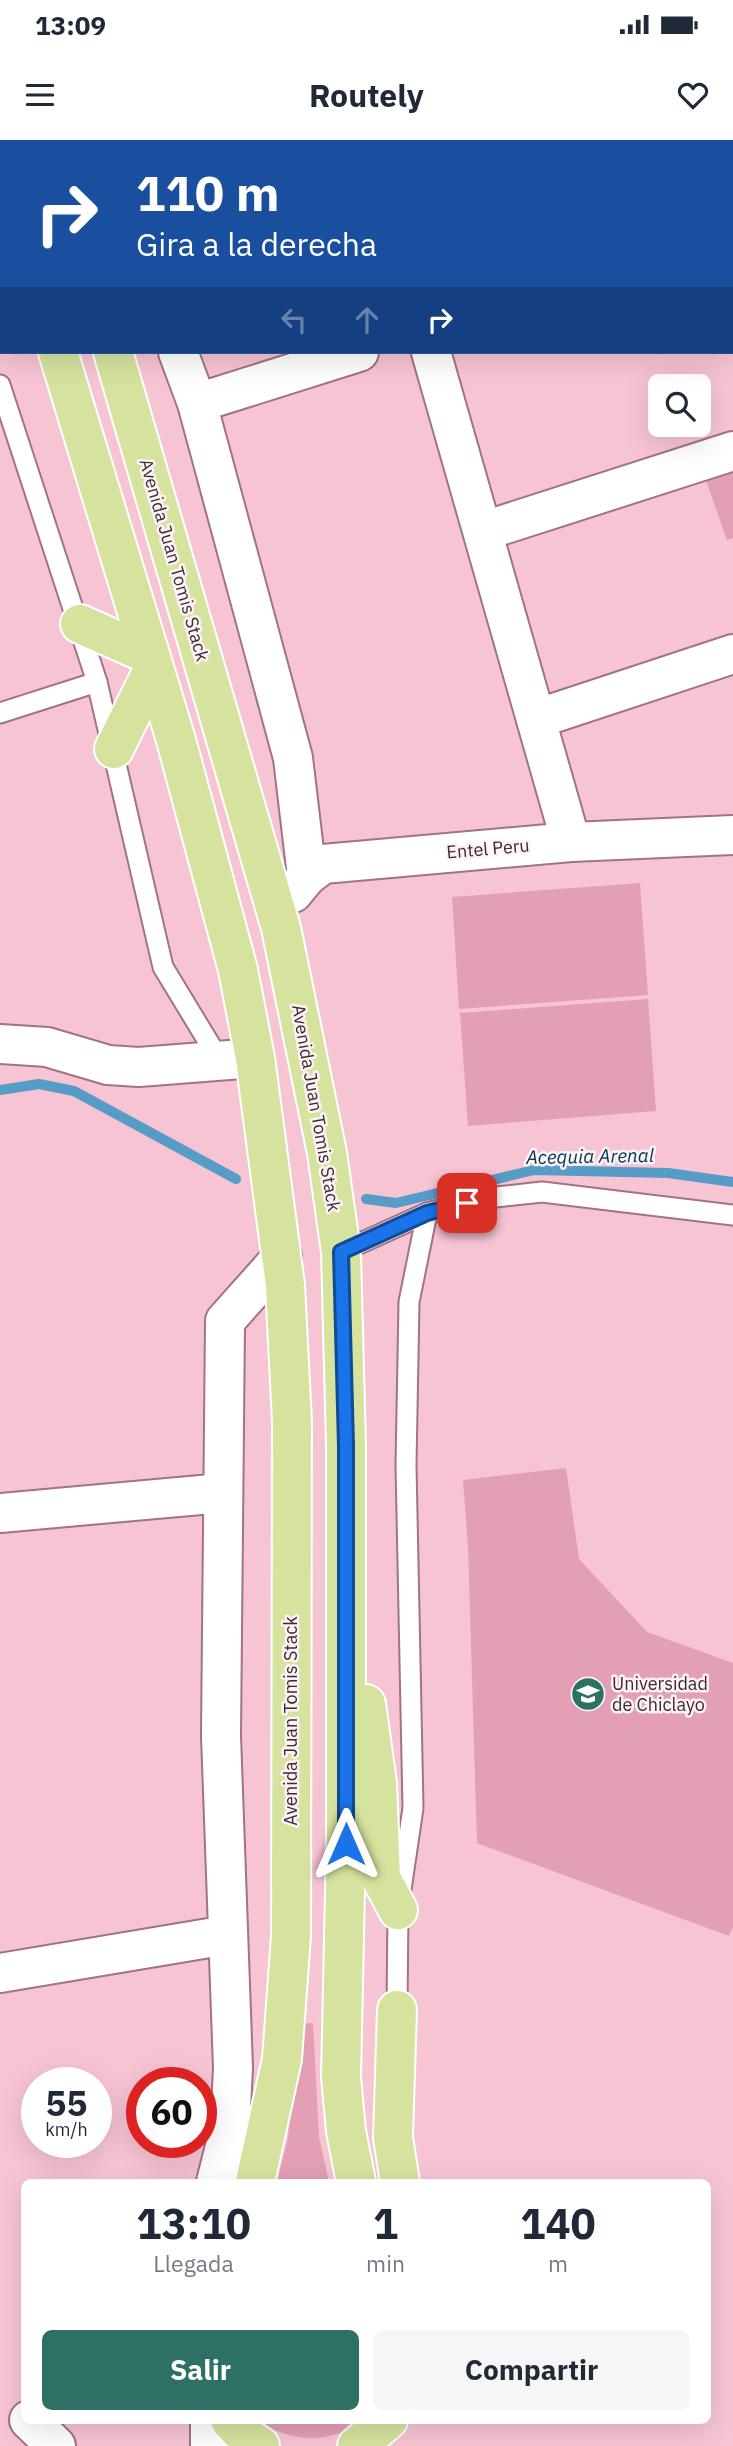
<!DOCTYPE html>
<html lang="es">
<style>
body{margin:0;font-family:"IBM Plex Sans",sans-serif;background:#f6f6f7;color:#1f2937;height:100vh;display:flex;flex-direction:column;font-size:26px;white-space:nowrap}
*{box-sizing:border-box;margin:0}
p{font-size:23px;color:#747a83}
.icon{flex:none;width:38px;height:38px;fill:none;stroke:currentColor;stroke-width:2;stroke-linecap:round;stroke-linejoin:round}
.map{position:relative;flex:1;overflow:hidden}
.drawer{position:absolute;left:21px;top:2039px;width:690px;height:245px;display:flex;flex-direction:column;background:#fff;border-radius:10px;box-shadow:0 7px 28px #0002}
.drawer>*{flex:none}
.banner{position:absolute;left:0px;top:0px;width:733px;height:214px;box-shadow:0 7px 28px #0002;background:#1a4fa0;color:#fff;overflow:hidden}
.fabs{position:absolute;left:648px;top:234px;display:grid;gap:14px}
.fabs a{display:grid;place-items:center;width:63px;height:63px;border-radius:10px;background:#fff;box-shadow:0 7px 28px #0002;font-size:35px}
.speed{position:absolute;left:21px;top:1927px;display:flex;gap:14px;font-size:35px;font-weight:700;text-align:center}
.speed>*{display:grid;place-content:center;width:91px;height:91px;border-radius:50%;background:#fff;box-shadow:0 7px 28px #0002;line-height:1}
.speed small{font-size:18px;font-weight:400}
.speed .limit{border:10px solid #d22;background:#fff;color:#111}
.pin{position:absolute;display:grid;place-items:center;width:60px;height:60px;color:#fff;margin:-30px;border-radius:14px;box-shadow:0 4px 10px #0006}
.me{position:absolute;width:77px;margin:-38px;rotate:0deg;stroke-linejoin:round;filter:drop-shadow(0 0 5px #0008)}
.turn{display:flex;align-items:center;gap:24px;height:147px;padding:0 21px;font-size:32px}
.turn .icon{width:91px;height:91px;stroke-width:2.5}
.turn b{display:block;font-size:49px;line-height:60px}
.lanes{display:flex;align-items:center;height:66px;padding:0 21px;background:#0003;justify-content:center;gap:35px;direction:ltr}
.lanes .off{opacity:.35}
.eta{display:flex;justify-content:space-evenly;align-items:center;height:119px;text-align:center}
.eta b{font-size:42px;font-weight:800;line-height:49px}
.cta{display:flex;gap:14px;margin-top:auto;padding:14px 21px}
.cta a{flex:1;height:80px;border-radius:10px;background:#2d7164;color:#fff;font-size:28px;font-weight:800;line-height:80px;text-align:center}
.cta a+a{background:#f6f6f7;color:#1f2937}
.status{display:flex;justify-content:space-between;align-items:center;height:49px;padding:0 35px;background:#fff;direction:ltr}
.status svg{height:19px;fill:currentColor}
header{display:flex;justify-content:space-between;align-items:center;height:91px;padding:0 21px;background:#fff;font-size:32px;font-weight:800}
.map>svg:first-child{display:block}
.green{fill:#e39fb4}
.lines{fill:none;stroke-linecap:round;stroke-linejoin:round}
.stream{stroke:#579bc7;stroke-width:10}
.lane-casing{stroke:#a27382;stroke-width:23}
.street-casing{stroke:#a27382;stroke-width:42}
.primary-casing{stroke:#fff;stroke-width:42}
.lane{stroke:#fff;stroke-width:19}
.street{stroke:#fff;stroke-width:38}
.primary{stroke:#d6e39e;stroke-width:38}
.route-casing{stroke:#114b97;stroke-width:18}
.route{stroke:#1a73e8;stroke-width:12}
.labels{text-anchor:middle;stroke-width:5;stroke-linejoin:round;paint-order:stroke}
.street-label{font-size:18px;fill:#3d2a30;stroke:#fdf2f5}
.poi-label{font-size:18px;fill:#3d2a30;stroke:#fdf2f5;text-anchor:start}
.water-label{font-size:19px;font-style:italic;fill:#003856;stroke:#fdf2f5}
</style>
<div class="status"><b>13:09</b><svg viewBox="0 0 49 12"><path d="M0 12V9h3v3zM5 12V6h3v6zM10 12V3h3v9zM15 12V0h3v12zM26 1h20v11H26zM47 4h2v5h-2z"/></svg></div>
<header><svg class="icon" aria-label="menu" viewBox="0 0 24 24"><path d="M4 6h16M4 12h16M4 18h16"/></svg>Routely<svg class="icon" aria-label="heart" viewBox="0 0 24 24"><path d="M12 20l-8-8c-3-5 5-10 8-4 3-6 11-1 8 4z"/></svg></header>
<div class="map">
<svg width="733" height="2306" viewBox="0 0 733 2306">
<rect width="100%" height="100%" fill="#f7c4d4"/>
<g class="green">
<path d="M733,325V398L727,400L704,335Z"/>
<path d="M640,743L648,855L459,869L452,757Z"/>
<path d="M648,859L656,971L468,986L460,873Z"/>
<path d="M566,1328L579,1419L647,1492L733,1523V1787L729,1796L477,1703L468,1406L463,1340Z"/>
<path d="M313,1883L319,1997L329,2042H277L288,1998L297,1884Z"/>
<path d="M256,2280H362C330,2306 289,2302 256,2280Z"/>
</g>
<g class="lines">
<g class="stream">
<path d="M0,950L39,944L74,951L236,1039"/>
<path d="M366,1059L396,1063L534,1030L668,1033L733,1042"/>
</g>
<g class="lane-casing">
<g id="lane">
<path d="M0,245L97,542L163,827L220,921"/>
<path d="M0,573L97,542"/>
<path d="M341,1112L427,1073L487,1058L542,1052L733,1075"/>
<path d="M397,1870L398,1770L413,1668L406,1325L409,1162L427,1073"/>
</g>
</g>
<g class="street-casing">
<g id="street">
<path d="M101,0V2"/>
<path d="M248,2L254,0"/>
<path d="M732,94L733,93"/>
<path d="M178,212L197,263L293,618L307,736"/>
<path d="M431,212L571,702"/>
<path d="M197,263L359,212"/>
<path d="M484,391L733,311"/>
<path d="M536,579L733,514"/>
<path d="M293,753L307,736L323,724L571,702L733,695"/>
<path d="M0,904L47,907L108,925L139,927L255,918"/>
<path d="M0,1373L223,1353"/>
<path d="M0,1833L227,1795"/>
<path d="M216,2042L230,1987L233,1928L221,1596L225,1181L282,1117"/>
<path d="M29,2280L56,2306"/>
<path d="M210,2306V2280"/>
</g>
</g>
<g class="primary-casing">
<g id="primary">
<path d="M50,0L51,2"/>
<path d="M0,22L2,28"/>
<path d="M58,212L176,600L238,830L255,918L285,1145L292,1282L291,1796L282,1919L255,2042"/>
<path d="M113,212L281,788L327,1013L341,1112L346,1306V1704L341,1937L346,1991L356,2042"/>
<path d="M80,484L150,515"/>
<path d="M114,609L154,528"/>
<path d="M366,1564L377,1643L381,1738L398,1770"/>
<path d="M397,1870L393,1998L400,2042"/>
<path d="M230,2280L246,2297L260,2306"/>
<path d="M357,2306L388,2280"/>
</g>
</g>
<use href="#lane" class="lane"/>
<use href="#street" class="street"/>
<use href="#primary" class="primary"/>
</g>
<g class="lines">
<g class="route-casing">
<path id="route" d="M346,1704V1306L341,1112L427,1073L467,1063"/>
</g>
<use href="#route" class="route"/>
</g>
<defs>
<g id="university-disc" transform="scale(1.75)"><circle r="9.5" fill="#2d7164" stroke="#fdf2f5"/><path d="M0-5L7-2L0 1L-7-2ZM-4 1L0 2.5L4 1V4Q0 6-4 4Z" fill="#fff"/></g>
</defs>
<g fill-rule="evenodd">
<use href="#university-disc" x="588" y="1554"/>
</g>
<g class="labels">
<g class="street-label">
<text transform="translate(174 420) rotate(74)" y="6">Avenida Juan Tomis Stack</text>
<text transform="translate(488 709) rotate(-5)" y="6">Entel Peru</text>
<text transform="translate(316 968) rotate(80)" y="6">Avenida Juan Tomis Stack</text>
<text transform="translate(291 1581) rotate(-90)" y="6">Avenida Juan Tomis Stack</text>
</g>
<g class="poi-label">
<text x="612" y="1550">Universidad<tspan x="612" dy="21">de Chiclayo</tspan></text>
</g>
<g class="water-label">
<text transform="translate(590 1016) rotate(-1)" y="7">Acequia Arenal</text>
</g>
</g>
</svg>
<div class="fabs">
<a><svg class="icon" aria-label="search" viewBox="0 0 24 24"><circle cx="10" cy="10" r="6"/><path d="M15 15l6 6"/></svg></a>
</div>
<div class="speed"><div>55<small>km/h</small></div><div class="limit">60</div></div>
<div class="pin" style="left:467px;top:1063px;background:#d93025"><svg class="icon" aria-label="arrive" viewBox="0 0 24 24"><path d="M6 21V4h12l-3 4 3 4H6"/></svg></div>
<svg class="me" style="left:346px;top:1704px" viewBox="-20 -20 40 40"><path d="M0-17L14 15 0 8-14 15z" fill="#1a73e8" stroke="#fff" stroke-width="4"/></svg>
<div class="banner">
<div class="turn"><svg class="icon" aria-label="right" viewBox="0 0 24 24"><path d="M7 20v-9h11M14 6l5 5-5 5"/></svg><div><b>110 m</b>Gira a la derecha</div></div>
<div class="lanes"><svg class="icon off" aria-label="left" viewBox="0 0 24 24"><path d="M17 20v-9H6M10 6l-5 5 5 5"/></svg><svg class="icon off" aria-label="ahead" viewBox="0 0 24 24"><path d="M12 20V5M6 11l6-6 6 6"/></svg><svg class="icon" aria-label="right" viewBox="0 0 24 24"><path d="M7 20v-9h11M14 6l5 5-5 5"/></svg></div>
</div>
<section class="drawer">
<div class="eta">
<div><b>13:10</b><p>Llegada</p></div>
<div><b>1</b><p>min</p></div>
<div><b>140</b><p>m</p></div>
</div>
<div class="cta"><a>Salir</a><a>Compartir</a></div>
</section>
</div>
